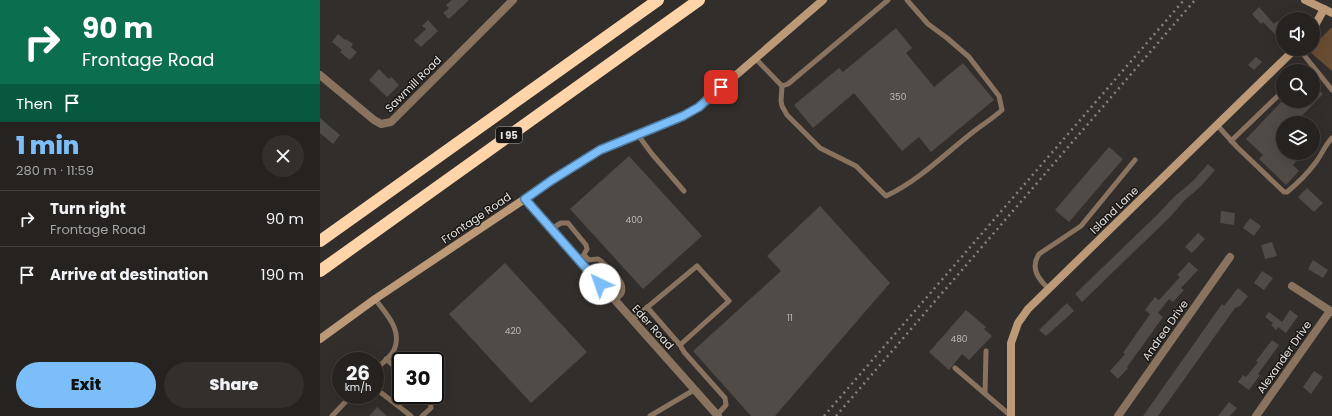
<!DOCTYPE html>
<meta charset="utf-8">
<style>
body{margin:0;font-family:Poppins,sans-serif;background:#322f2d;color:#f1f3f6;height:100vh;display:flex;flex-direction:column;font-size:15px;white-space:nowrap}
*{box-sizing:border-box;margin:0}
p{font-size:13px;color:#a4a4a5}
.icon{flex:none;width:22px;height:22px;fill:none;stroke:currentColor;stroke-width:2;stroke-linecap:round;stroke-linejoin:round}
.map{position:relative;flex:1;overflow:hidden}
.drawer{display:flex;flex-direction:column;background:#262220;width:320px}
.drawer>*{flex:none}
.banner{background:#0b6e4f;color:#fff;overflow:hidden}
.fabs{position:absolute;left:956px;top:12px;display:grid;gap:8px}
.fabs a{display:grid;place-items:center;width:44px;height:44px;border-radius:50%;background:#262220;box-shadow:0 4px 16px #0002,0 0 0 1px #423f3e;font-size:20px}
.speed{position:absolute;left:12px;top:352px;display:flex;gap:8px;font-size:20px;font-weight:700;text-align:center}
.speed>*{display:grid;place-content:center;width:52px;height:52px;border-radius:50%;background:#262220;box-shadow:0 4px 16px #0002,0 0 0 1px #423f3e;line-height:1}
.speed small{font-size:10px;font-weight:400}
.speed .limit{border:2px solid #111;border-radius:6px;background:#fff;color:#111}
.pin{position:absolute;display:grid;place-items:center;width:34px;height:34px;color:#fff;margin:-17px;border-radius:8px;box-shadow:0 2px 6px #0006}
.me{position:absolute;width:44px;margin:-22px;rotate:318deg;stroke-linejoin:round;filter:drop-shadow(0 0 3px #0008)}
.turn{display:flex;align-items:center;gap:14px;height:84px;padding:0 16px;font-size:18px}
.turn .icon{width:52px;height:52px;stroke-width:2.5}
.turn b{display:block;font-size:28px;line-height:34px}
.then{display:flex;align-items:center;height:38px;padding:0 16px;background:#0003;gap:8px;font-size:15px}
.round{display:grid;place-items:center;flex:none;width:42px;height:42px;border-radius:21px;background:#322f2d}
.headline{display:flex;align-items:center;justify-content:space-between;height:68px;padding:0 16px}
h1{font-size:24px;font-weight:800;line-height:30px;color:#7bbef9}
.primary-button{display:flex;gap:8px;margin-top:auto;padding:8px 16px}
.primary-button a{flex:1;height:46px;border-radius:24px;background:#7bbef9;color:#111;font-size:16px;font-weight:800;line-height:46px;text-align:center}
.primary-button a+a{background:#322f2d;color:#f1f3f6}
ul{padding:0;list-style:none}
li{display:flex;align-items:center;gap:12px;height:56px;padding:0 16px;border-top:1px solid #423f3e}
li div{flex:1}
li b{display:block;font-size:15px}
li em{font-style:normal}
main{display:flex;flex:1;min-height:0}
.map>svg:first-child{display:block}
.green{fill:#694d32}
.building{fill:#504b47}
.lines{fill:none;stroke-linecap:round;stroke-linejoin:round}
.lane{stroke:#89735e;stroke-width:5}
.street{stroke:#89735e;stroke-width:8}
.secondary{stroke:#bc9977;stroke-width:8}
.highway{stroke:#ffd4a9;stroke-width:12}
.rail{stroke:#84817e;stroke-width:2.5;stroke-dasharray:2 4;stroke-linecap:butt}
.route-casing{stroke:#507ca2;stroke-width:10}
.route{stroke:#7bbef9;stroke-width:7}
.labels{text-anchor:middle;stroke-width:3;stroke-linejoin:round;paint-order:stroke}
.number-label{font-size:9px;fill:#bfbcb8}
.shield{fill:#191715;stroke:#a7a4a2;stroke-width:1}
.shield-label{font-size:10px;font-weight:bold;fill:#e4e1de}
.street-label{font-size:11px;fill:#e4e1de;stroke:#191715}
</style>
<main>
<section class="drawer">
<div class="banner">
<div class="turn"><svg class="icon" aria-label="right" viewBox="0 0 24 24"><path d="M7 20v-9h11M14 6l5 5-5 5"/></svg><div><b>90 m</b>Frontage Road</div></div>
<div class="then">Then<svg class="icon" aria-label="arrive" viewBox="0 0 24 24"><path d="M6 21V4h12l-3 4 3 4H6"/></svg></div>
</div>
<div class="headline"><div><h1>1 min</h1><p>280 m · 11:59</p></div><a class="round"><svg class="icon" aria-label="close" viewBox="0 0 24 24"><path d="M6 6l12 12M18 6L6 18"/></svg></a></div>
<ul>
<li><svg class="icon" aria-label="right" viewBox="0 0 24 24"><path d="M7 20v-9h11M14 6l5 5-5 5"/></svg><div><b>Turn right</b><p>Frontage Road</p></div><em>90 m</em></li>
<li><svg class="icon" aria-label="arrive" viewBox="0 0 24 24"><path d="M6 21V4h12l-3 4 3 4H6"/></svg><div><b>Arrive at destination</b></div><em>190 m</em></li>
</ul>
<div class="primary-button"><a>Exit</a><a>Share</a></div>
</section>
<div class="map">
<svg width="1012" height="416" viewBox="0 0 1012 416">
<rect width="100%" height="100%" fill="#322e2b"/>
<path class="green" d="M1012,27V71L989,51L991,49H993V46Z"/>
<g class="building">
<path d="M132,0H149L129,19L123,13L129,8L126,5Z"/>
<path d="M939,7L954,24L957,21L963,27V42L943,22L941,24L932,14Z"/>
<path d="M108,20L118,31L101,47L94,40L106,29L102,26Z"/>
<path d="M576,28L592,48L586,53L614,87L643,63L674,100L611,152L599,137L582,151L534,93L493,128L474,105L519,68L523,72Z"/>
<path d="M18,34L25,40L26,39L33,44L31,47L37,52L30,60L20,52L22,50L12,42Z"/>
<path d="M936,57L942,62L934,70L928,65Z"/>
<path d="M59,69L69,79L71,77L79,85L67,97L49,80Z"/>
<path d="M993,84L1003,94L980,118L986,123H963V153H984L973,165L979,171L966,185L939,159L943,155L926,139L962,101H993Z"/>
<path d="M0,118L20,135L13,144L0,133Z"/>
<path d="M789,147L803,159L749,222L735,210Z"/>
<path d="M309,156L382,236L323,289L250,209Z"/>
<path d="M888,164L895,170L881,186L865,200L849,218L762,302L755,294L837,215L854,197L873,181Z"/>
<path d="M987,188L1003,203L994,212L978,197Z"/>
<path d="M500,206L570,283L455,416H431L373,351L461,271L447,256Z"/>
<path d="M901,211L915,213L914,225L900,223Z"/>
<path d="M930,218L941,226L934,236L923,228Z"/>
<path d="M878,233L885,239L872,253L865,247Z"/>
<path d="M952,242L957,256L945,259L941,245Z"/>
<path d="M993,260L1008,270L1003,278L988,269Z"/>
<path d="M869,262L878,270L861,288L864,290L853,302L849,299L838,313L843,317L807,367L808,368L798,379L790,371L805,354L803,353L830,314L825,310L835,297L839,300L860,277L857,275Z"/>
<path d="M185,263L267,352L211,403L129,314Z"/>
<path d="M942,271L953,278L944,290L934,283Z"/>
<path d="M918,288L928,296L920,306L915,308L838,416H823L902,304L904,306Z"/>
<path d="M747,303L754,311L726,336L719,330Z"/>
<path d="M646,310L666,327L664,329L672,336L649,360L642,354L629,370L609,352Z"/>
<path d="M970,310L978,316L966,333L958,327L956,330L951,325L953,323L945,317L949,312L962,322Z"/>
<path d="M952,340L959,345L938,374L940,375L929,390L918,382L923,375L926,377L938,362L936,361Z"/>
<path d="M994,371L1003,377L991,394L983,387Z"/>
<path d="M909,402L917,408L910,416H898Z"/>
<path d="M57,407L67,416H49Z"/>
</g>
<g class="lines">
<g class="lane">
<path d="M979,49L1012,90"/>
<path d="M435,58L462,86L468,84L568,0"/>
<path d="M462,86L461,101L462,106L467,115L500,148L536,166L566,196C598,181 625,154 653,132C663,124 672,119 682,110L679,96L649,57L627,38L608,24L587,0"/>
<path d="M897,125L917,147L964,192H967C978,183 988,173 996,162C1002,154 1005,145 1012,138"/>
<path d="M318,135L332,154L364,191"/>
<path d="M911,141L963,91"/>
<path d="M231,229L241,223H248L266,245L267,249L263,256"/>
<path d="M264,255L269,260L278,259L281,261C288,268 307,281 302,293C301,296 297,298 295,300"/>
<path d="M729,289C718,279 710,268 719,254L761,226L815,160"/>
<path d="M327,307L360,345"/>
<path d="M312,320L377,266L409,301L360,345L364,352L405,398L406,405L397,415"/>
<path d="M66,359L81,372"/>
<path d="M635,368L691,416"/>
<path d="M55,370C61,364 71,357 74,350C83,330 66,314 55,299"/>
<path d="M55,388L91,416"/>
<path d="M665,393L666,351"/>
<path d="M12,416L32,395"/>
<path d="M102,416L111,408L110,398L106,395"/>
<path d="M330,416L374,390"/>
</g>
<g class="street">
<path d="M0,75L54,120L61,124L71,122L193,0"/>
<path d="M205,199L398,416"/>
<path d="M972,286L1012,312"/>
<path d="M798,416L910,257"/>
<path d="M936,416L1010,311"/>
</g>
<g class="secondary">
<path d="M985,0L1012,13"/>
<path d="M993,29L1004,9"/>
<path d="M0,339L55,299L260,162L280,150L363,116L379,107L503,0"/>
<path d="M691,416V343L698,323L708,309L975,49"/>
</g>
<g class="highway">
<path d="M0,241L338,0"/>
<path d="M0,271L379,0"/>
</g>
<g class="rail">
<path d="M504,416L864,0"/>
<path d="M516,416L875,0"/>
</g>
</g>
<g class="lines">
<g class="route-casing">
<path id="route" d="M280,284L205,199L232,180L280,150L363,116L379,107L401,87"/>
</g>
<use href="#route" class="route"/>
</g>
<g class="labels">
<g class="number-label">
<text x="578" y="100">350</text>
<text x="314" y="223">400</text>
<text x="470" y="321">11</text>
<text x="193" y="334">420</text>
<text x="639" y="342">480</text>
</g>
<rect class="shield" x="176" y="127" width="26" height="16" rx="3"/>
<g class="shield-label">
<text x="189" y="139">I 95</text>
</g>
<g class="street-label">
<text transform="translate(93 84) rotate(-45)" y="4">Sawmill Road</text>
<text transform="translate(794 210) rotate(-44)" y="4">Island Lane</text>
<text transform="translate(156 218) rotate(-34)" y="4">Frontage Road</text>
<text transform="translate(333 327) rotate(48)" y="4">Eder Road</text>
<text transform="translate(845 330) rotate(-55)" y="4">Andrea Drive</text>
<text transform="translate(964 357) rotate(-55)" y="4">Alexander Drive</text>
</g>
</g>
</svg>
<div class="fabs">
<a><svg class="icon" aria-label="sound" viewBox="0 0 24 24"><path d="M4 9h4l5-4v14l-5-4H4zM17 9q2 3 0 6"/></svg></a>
<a><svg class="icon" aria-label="search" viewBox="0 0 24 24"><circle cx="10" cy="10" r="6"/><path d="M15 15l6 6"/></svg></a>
<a><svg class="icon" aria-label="layers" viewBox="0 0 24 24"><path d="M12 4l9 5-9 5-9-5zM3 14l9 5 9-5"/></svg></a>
</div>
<div class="speed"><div>26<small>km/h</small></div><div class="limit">30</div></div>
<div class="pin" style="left:401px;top:87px;background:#d93025"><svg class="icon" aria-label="arrive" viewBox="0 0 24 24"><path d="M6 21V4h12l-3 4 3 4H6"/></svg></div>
<svg class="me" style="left:280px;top:284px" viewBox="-20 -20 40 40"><circle r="19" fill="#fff"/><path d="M0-13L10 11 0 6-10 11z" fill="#7bbef9"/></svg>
</div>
</main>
